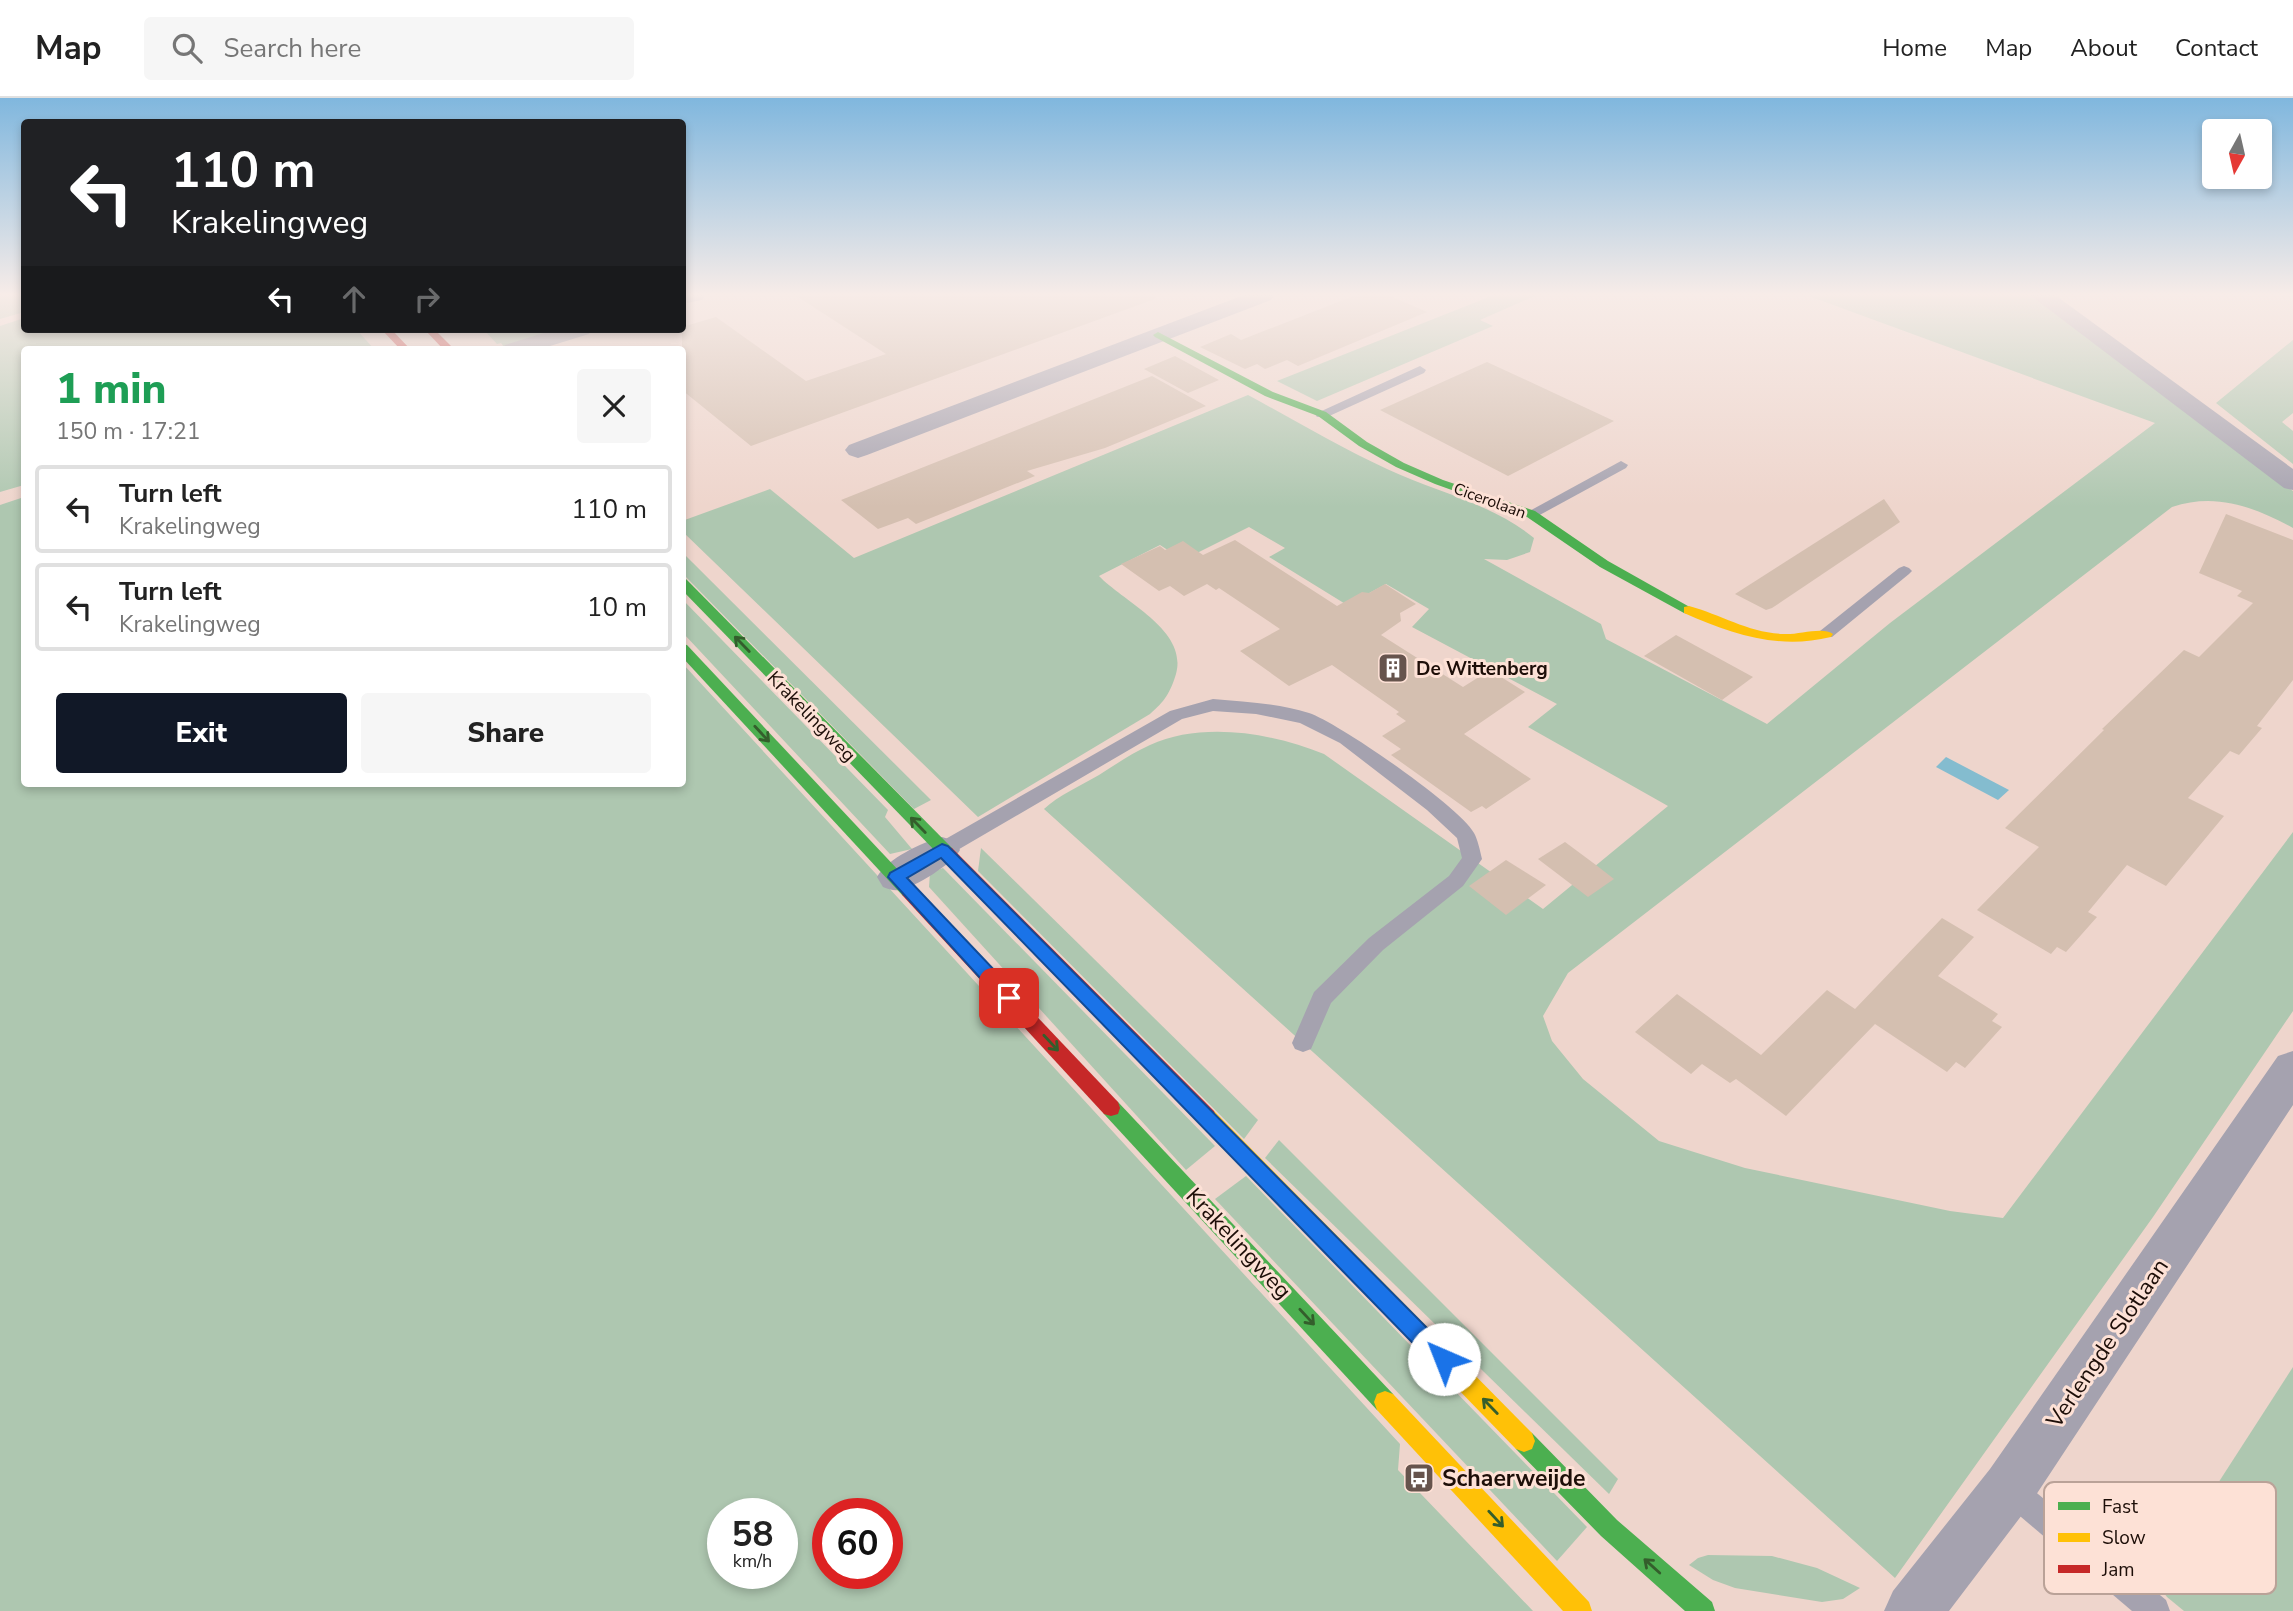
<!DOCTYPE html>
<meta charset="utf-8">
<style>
body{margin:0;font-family:"Nunito Sans",sans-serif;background:#f6f6f6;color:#222;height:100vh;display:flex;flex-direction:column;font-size:26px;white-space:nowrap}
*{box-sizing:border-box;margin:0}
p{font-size:23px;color:#767676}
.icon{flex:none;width:38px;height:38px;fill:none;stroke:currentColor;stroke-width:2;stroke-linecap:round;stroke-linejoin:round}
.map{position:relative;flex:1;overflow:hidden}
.sheet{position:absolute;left:21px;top:248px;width:665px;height:441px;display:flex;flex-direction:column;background:#fff;border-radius:7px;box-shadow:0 4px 10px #0003}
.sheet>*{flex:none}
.hud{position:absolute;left:21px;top:21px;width:665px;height:214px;border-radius:7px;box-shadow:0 4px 10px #0003;background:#202124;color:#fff;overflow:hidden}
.needle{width:46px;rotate:188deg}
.tools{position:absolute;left:2202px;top:21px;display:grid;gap:14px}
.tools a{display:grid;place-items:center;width:70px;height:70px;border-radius:7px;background:#fff;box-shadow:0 4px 10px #0003;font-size:35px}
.speed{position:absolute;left:707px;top:1400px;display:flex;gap:14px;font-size:35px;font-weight:700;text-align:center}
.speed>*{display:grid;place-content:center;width:91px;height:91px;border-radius:50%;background:#fff;box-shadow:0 4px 10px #0003;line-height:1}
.speed small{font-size:18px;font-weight:400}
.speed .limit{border:10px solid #d22;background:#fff;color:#111}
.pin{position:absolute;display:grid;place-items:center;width:60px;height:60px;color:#fff;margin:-30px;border-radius:14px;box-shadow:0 4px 10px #0006}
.me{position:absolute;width:77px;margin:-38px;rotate:316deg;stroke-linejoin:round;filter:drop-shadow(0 0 5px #0008)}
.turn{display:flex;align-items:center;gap:24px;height:147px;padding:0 35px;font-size:32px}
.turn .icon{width:91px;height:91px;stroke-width:2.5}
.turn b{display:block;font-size:49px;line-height:60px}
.lanes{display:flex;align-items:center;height:66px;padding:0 35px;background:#0003;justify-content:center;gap:35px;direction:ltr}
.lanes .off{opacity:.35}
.round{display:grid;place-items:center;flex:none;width:74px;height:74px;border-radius:7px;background:#f6f6f6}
.head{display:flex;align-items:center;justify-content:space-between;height:119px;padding:0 35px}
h1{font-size:42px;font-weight:800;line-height:52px;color:#1e9e55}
.action{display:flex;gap:14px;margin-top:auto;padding:14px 35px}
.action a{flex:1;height:80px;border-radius:7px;background:#111827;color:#fff;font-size:28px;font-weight:800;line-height:80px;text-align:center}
.action a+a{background:#f6f6f6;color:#222}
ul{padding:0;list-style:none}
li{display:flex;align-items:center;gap:21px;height:88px;margin:0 14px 10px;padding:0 21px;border:4px solid #e0e0e0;border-radius:7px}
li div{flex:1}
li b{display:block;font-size:26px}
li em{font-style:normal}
header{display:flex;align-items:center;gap:42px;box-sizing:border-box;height:98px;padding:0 35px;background:#fff;border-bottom:2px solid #e0e0e0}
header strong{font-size:33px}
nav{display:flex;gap:38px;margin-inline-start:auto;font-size:24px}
.search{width:490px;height:63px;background:#f6f6f6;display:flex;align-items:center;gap:18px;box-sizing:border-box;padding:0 24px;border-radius:7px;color:#767676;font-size:26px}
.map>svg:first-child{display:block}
.green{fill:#aec7b0;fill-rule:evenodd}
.water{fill:#84bccf}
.building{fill:#d4bfb0}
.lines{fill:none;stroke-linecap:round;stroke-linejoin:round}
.lane{fill:#a5a2af;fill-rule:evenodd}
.street{fill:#a5a2af;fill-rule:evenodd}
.fast{fill:#4caf50;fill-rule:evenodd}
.slow{fill:#ffc107;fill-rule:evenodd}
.jam{fill:#c62828;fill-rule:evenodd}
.oneway{stroke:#345e2c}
.route{fill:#1a73e8;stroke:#114b97;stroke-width:2}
.labels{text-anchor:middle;stroke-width:6;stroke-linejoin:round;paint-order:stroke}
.far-street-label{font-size:16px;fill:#1d0e08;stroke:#fde1d6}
.poi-label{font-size:19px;font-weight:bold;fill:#1d0e08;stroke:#fde1d6;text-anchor:start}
.street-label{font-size:19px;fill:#1d0e08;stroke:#fde1d6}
.near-street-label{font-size:23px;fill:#1d0e08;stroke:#fde1d6}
.near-poi-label{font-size:23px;font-weight:bold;fill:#1d0e08;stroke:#fde1d6;text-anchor:start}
.key{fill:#fde1d6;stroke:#baa298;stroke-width:2}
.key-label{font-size:19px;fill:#1d0e08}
</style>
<header>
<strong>Map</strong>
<div class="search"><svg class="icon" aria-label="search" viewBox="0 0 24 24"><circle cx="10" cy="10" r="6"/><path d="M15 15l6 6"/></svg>Search here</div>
<nav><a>Home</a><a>Map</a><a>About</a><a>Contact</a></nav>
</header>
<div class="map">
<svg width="2293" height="1513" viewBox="0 0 2293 1513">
<rect width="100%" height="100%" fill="#eed5cc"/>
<g class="green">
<path d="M0,197H24V214L0,221Z"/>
<path d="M1494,197H1537L1480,222L1493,228L1317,303L1277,283Z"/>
<path d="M1806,197H2037L2293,393V430C2254,409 2216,394 2172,409L1568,875L1543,918L1552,943L1583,981L1659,1043L1745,1070L1950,1113L2003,1120L2293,734V913L2153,1119L1895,1480L1044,711C1059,697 1080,688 1099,677C1115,667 1132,655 1150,647C1202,623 1273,635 1324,656L1543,811L1668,708L1528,629L1557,606L1412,529L1429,511L1386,486L1347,507L1269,459L1285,450L1249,429L1183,462L1160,447L1099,478C1125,505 1188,532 1176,576C1170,595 1165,603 1150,616L978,719L683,434L682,423L770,391L854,460L1248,297C1294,322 1339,349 1387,371C1436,394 1491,405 1534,440L1530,454L1507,462L1484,461L1601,526L1606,541L1767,626L1890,525L2155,325Z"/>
<path d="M24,220V231H356L375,252H24V387L0,394V228Z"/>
<path d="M483,231H566L504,249L501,245L497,246Z"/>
<path d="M2293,242V315L2282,324L2293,333V366L2216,305Z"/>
<path d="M24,399V686H682L683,566L1400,1346L1398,1372L1533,1513H0V407ZM723,1416H782V1475H723ZM828,1416H887V1475H828Z"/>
<path d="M682,454L931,702L914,711L683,476Z"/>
<path d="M682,501L888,712L885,719L912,751L890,756L683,535Z"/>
<path d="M981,750L1258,1022L1244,1041L978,773Z"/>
<path d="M943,770L1215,1048L1186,1072L929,789L930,775Z"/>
<path d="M1279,1042L1618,1381L1609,1396L1265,1060Z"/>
<path d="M1246,1078L1587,1429L1557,1463L1215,1101Z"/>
<path d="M2293,1269V1513H2184L2167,1499L2160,1490L2171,1458Z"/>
<path d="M1708,1457L1772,1458L1817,1470L1860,1490L1843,1501L1822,1504L1735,1490L1713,1482L1689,1467L1698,1460Z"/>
</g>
<path class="water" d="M1946,659L2009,692L1998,702L1936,669Z"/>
<g class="building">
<path d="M795,197H1155V201L751,348L682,292V229L716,219L806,283L886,256Z"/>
<path d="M1356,197H1388L1427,214L1298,268L1287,262L1265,271L1257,266L1245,271L1200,249L1231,236L1241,242Z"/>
<path d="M1175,258L1219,282L1188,295L1144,271Z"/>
<path d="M1487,264L1539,288L1614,323L1508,378L1380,312Z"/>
<path d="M1152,278L1206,308L1105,350L1027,373L1035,378L916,426L908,420L878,431L841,402Z"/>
<path d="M1884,401L1900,424L1772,510L1766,512L1735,496Z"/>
<path d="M2226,416L2293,442V582L2257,628L2262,630L2239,657L2230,653L2188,700L2224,718L2166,788L2127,767L2088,814L2097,819L2066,854L2057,849L2051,856L1977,812L2039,749L2005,730L2104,632L2102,631L2184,552L2199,559L2253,505L2237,498L2242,493L2199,475Z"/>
<path d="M1235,442L1337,508L1362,494L1369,495L1385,486L1416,506L1400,515L1401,523L1381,537L1463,589L1490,572L1525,594L1464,636L1531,681L1486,711L1482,708L1471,714L1391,657L1401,651L1382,638L1406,623L1396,616L1399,614L1332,567L1289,588L1240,553L1280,531L1219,490L1216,492L1207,486L1184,498L1170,488L1159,493L1121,466L1160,448L1165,452L1183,443L1203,457Z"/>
<path d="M1676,537L1753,579L1722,602L1644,558Z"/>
<path d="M1565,744L1596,767L1614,781L1588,799L1538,761Z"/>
<path d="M1506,762L1546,787L1506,817L1469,788Z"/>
<path d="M1942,820L1974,839L1938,878L1998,916L1992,923L2002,929L1965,970L1956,964L1947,974L1875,926L1786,1018L1736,981L1730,985L1702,966L1691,976L1635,934L1677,896L1761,957L1827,892L1855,911Z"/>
</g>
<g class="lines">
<g class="lane">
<path d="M1420,268L1426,272L1424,275L1327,319H1317L1315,316Z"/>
<path d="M1621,363L1628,367L1626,370L1536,419L1531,420L1524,416Z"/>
<path d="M1904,468L1909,470L1912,473L1909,476L1832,539H1820L1818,536L1820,533L1899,470Z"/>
<path d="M1213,601C1245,604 1278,605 1309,615C1339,625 1460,709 1474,735C1478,742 1480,753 1482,761L1463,788L1383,852L1331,905L1311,951L1303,954L1295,951L1292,945L1314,894L1369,840L1449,778L1462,760L1457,740L1427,712L1340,645L1300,625L1256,616L1213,613L1182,621L949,757H935L932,752L935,747L1170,613Z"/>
<path d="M2011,1378L2021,1382L2166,1502L2170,1513H2132L2001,1402L1997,1392L2001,1382Z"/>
</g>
<g class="street">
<path d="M682,197H705L702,202L682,206Z"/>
<path d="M1244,197H1274L1271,202L867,357L858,360L849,357L845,352L849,347Z"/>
<path d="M2030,197H2055L2293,371V392L2284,390Z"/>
<path d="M557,231H592L589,236L537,252H501L505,247Z"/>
<path d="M942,739L955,743L960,752C952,766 916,789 899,792C894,793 888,791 883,789L877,779C888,760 921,745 942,739Z"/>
<path d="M2293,953V1007L2028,1409L1949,1513H1884L1893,1493L1990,1371L2278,958Z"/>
</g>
<g class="fast">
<path d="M1158,234L1273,294L1326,314L1367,344L1404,365L1443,382L1535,413L1608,463L1695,512L1689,516L1684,515L1600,469L1527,419L1435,386L1396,369L1359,348L1318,318L1265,298L1155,239L1153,237Z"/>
<path d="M682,480L686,481L952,750L954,754L952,758H940L682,492Z"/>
<path d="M682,546L687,547L915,790L917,794L915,798H903L682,559Z"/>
<path d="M1111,1002L1118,1004L1393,1296L1396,1304L1393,1312L1385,1315L1377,1312L1104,1016L1102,1010L1104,1004Z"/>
<path d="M1524,1332L1532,1335L1617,1422L1712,1504L1715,1513H1685L1601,1438L1516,1351L1513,1343L1516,1335Z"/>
</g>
<g class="slow">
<path d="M1689,508C1722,517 1749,535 1784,536C1798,537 1823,528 1833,536L1831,539C1778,552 1732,536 1684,515V509Z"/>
<path d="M1207,1011L1214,1013L1532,1335L1535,1343L1532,1351L1524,1354L1516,1351L1200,1025L1198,1019L1200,1013Z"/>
<path d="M1385,1293L1393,1296L1589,1504L1592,1513H1563L1377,1312L1374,1304L1377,1296Z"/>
</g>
<g class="jam">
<path d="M381,231H391L411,252H401Z"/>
<path d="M424,231H434L455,252H444Z"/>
<path d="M946,748L952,750L1214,1013L1216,1019L1214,1025L1207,1027L1200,1025L940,758L938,754L940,750Z"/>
<path d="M909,788L915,790L1118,1004L1120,1010L1118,1016L1111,1018L1104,1016L903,798L901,794L903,790Z"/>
</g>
</g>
<defs><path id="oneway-shaft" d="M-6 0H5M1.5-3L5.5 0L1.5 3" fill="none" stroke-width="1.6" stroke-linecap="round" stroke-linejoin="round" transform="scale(1.75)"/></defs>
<g class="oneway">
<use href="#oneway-shaft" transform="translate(742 546) rotate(-134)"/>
<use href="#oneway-shaft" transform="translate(762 636) rotate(47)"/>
<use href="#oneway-shaft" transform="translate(918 727) rotate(-134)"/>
<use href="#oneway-shaft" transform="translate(1051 945) rotate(47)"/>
<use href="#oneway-shaft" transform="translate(1307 1219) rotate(47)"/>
<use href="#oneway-shaft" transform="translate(1490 1308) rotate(-134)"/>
<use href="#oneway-shaft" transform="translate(1496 1421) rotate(47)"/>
<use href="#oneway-shaft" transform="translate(1652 1468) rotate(-138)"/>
</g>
<linearGradient id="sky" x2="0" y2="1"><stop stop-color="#80b7de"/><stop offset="0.48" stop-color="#f7ece8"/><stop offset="1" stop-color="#f7ece8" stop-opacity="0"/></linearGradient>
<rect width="2293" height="409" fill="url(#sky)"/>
<path class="route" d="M942,746L948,748L1451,1254L1455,1261L1451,1269L1444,1272L1436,1269L941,760L907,780L1016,895L1018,900L1016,905H1003L888,779L890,775Z"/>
<defs>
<g id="building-square" transform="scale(1.575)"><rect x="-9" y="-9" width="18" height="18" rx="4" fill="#66544d" stroke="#fde1d6"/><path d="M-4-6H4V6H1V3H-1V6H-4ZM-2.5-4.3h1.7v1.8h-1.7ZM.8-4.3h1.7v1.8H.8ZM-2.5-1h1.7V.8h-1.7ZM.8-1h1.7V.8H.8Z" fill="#fff"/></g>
<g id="bus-square" transform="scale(1.575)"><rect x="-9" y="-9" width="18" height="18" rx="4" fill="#66544d" stroke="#fde1d6"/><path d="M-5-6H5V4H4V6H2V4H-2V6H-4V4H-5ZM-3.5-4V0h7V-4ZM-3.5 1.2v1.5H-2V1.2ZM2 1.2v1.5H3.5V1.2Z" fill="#fff"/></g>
</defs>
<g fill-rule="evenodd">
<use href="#building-square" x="1393" y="570"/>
<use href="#bus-square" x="1419" y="1380"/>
</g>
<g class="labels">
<g class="far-street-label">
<text transform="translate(1490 402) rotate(20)" y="6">Cicerolaan</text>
</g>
<g class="poi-label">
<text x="1416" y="577">De Wittenberg</text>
</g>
<g class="street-label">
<text transform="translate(812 618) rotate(46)" y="7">Krakelingweg</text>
</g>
<g class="near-street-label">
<text transform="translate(1239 1145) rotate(47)" y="8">Krakelingweg</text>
<text transform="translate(2107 1245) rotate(-56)" y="8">Verlengde Slotlaan</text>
</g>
<g class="near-poi-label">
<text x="1442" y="1388">Schaerweijde</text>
</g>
</g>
<rect x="2044" y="1384" width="232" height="112" rx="10" class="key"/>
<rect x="2058" y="1404" width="32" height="8" fill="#4caf50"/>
<rect x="2058" y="1435" width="32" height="9" fill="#ffc107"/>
<rect x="2058" y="1467" width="32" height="8" fill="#c62828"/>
<g class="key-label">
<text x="2102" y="1415">Fast</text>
<text x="2102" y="1446">Slow</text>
<text x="2102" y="1478">Jam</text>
</g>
</svg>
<div class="tools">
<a><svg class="needle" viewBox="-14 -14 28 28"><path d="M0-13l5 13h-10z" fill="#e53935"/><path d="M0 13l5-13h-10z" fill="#767676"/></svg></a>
</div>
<div class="speed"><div>58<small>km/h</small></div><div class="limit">60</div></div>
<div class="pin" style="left:1009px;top:900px;background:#d93025"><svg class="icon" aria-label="arrive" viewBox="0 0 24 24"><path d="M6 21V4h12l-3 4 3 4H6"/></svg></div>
<svg class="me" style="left:1444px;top:1261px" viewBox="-20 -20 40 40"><circle r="19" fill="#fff"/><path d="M0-13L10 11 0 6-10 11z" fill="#1a73e8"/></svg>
<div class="hud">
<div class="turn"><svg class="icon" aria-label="left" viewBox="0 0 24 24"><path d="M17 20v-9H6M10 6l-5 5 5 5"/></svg><div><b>110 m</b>Krakelingweg</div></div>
<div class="lanes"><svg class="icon" aria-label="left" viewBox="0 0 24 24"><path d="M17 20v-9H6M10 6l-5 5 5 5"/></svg><svg class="icon off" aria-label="ahead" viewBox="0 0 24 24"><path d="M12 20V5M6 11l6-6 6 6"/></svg><svg class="icon off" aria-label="right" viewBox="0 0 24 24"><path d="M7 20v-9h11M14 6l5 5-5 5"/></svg></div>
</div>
<section class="sheet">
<div class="head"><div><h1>1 min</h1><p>150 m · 17:21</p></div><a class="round"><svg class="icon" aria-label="close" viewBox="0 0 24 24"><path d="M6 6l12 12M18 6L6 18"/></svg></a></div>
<ul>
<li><svg class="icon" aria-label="left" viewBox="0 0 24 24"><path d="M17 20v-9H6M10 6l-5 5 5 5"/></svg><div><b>Turn left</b><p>Krakelingweg</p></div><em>110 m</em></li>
<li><svg class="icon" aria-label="left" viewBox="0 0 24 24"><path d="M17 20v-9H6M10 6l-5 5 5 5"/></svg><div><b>Turn left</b><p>Krakelingweg</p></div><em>10 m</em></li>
</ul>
<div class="action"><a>Exit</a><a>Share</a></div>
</section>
</div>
